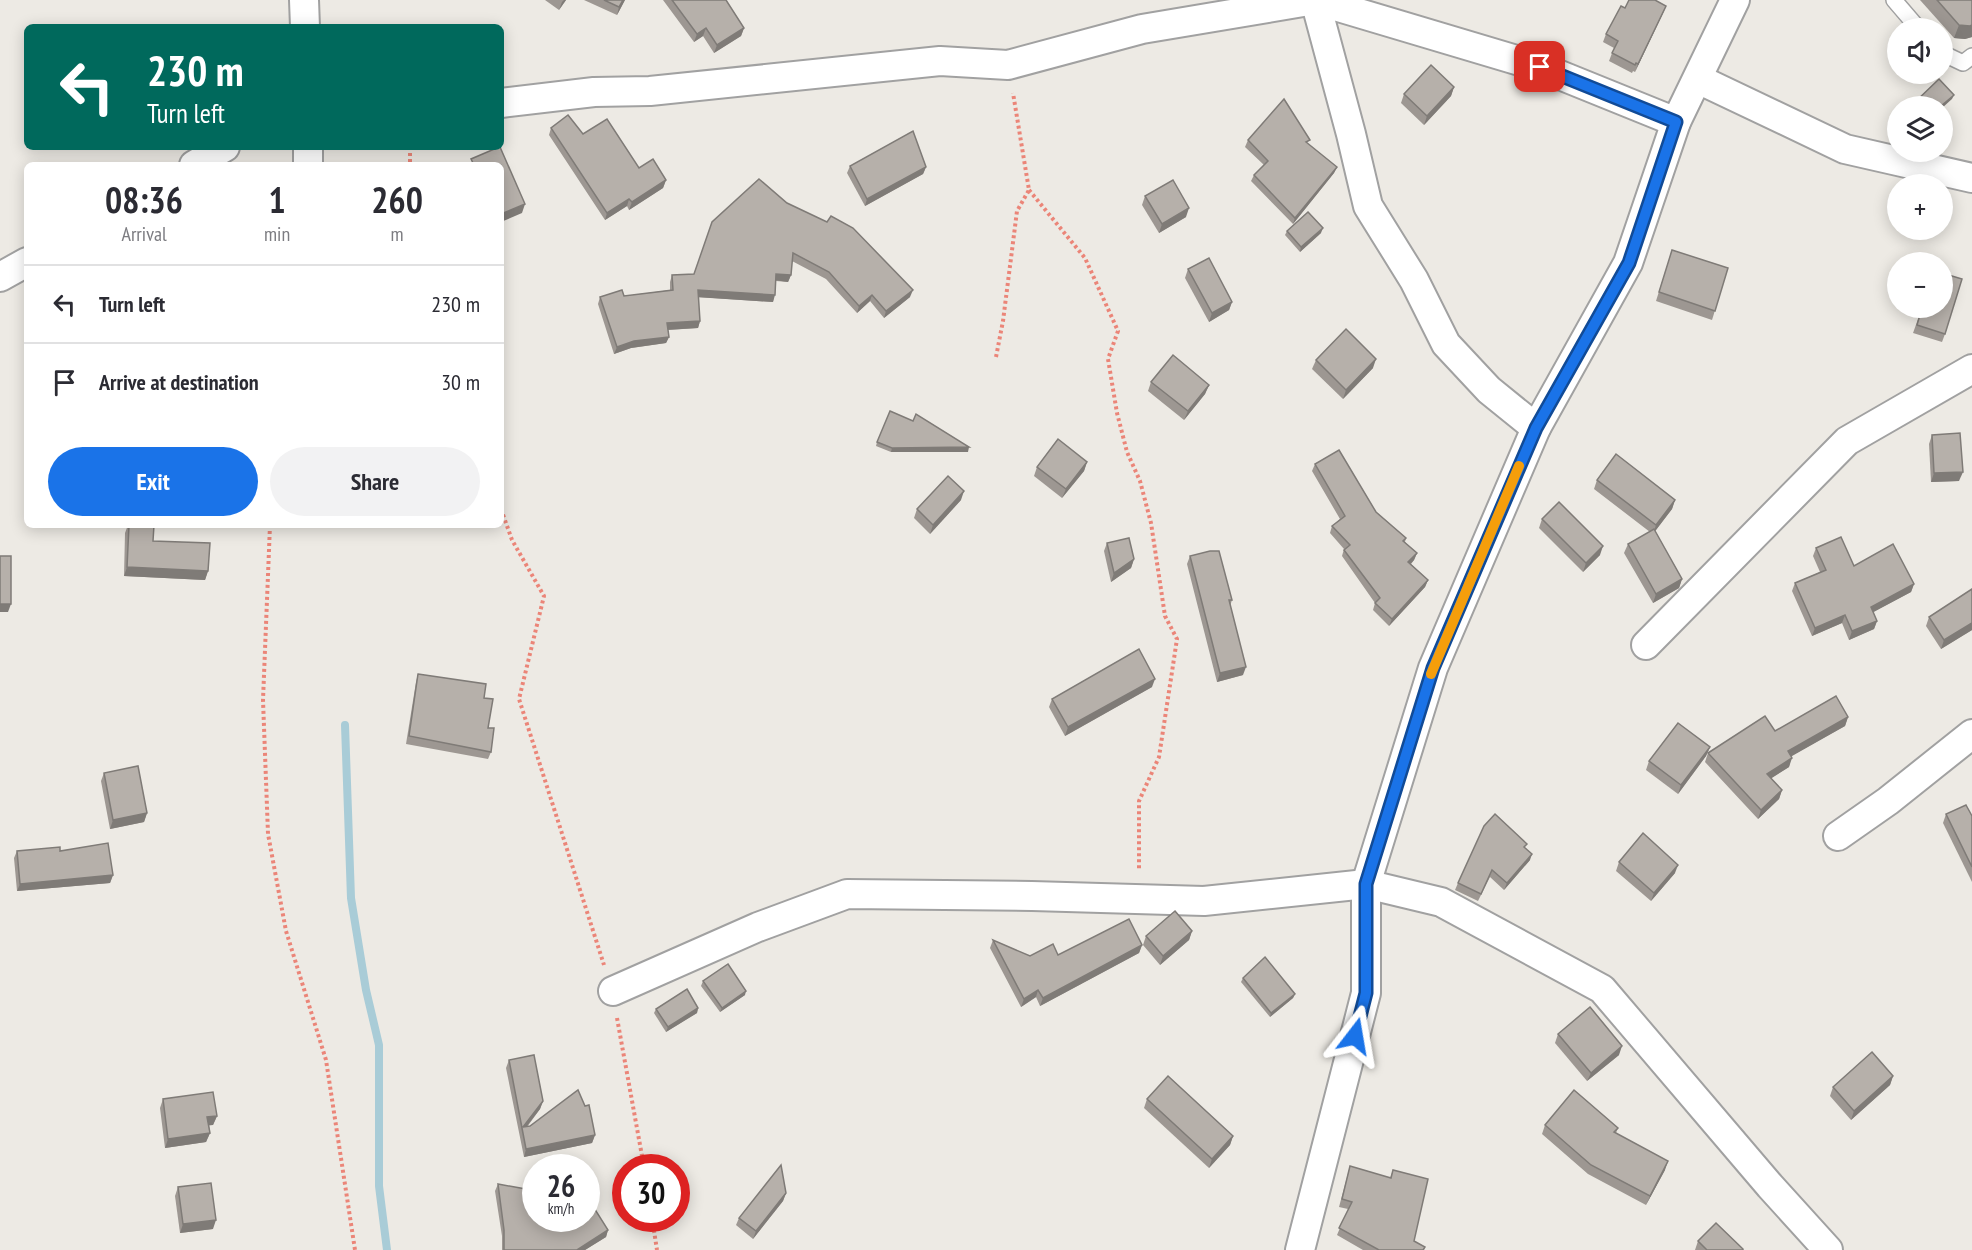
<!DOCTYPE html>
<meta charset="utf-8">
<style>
body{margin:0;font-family:"PT Sans Narrow",sans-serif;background:#f2f2f3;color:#2b2b33;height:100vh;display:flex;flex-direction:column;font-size:22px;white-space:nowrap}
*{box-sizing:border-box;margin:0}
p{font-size:20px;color:#7c7c81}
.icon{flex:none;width:33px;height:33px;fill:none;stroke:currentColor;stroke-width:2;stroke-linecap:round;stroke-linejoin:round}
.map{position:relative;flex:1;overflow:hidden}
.details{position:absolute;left:24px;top:162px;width:480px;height:366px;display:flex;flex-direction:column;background:#fff;border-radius:9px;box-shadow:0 3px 15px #0003}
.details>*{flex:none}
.guide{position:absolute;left:24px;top:24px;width:480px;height:126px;border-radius:9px;box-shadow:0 3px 15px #0003;background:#00695c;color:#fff;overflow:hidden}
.buttons{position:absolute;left:1887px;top:18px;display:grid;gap:12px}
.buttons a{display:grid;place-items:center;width:66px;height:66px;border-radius:50%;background:#fff;box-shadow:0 3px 15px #0003;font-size:30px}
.speed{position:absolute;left:522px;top:1154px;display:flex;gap:12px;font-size:30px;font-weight:700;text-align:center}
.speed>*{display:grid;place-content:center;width:78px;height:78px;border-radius:50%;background:#fff;box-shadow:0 3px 15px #0003;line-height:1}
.speed small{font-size:15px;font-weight:400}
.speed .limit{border:9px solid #d22;background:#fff;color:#111}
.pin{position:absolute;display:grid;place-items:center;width:51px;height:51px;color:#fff;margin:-26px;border-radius:12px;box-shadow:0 3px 9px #0006}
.me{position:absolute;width:66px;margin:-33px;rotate:14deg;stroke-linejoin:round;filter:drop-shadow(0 0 4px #0008)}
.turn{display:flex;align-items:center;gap:21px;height:126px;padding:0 24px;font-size:27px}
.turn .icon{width:78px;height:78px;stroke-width:2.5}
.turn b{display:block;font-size:42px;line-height:51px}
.eta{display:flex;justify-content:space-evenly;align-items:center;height:102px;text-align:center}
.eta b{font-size:36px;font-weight:700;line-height:42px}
.primary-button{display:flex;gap:12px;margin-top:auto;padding:12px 24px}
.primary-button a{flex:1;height:69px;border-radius:36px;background:#1a73e8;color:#fff;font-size:24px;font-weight:700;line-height:69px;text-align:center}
.primary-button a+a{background:#f2f2f3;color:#2b2b33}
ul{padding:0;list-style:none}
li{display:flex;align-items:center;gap:18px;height:78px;padding:0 24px;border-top:2px solid #e1e1e2}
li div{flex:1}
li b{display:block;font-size:22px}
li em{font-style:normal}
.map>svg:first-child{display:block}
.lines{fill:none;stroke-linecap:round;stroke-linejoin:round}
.stream{stroke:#a9ccd7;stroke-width:8}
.service-casing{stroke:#a1a1a1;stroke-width:18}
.minor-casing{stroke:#a1a1a1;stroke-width:32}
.path{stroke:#eb8578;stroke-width:4;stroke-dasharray:3 3;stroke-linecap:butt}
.service{stroke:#fff;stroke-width:15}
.minor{stroke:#fff;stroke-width:28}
.wall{fill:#9d9792}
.shaded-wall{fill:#7f7b77}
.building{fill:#b6b0aa;stroke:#7f7b77;stroke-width:1.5}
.route-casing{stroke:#114b97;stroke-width:15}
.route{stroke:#1a73e8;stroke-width:10}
.slow{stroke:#f59e0b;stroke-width:10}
</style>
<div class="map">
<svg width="1972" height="1250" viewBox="0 0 1972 1250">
<rect width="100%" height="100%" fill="#edeae4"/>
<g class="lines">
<path class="stream" d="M345,725L351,898L366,990L379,1045V1186L387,1250"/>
<g class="service-casing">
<g id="service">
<path d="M1894,0L1918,28"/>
<path d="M1942,53L1963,63L1972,56"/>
</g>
</g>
<g class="minor-casing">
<g id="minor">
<path d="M304,0L305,27"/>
<path d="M1315,0L1351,134L1368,206L1414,280L1446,344L1489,390L1536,428"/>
<path d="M1315,0L1540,67L1676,122"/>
<path d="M1698,79L1845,149L1972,178"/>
<path d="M501,103L594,92L650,91L940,61L1008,65L1142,29L1315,0"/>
<path d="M308,147V165"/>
<path d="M194,165L225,147"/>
<path d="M0,277L27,262"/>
<path d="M1646,645L1847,441L1972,369"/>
<path d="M1838,836L1888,801L1972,734"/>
<path d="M613,991L758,927L847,894L1032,896L1204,901L1366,884L1441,902L1602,989L1770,1186L1828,1250"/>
<path d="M1300,1250L1366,993V884L1433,668L1536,428L1628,263L1676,122L1735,0"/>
</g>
</g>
<g class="path">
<path d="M410,147V165"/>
<path d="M1029,190L1085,258L1118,331L1108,359L1117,413L1127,452L1140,481L1151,523L1165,616L1177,639L1159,757L1139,801V871"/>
<path d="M996,357L1003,321L1017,211L1029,190L1013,93"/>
<path d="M501,509L512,540L544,596L519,699L604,965"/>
<path d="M270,525L263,700L268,834L286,931L326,1060L355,1250"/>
<path d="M617,1018L644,1167"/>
<path d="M652,1218L657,1250"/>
</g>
<use href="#service" class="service"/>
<use href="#minor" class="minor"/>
</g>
<g class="wall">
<path d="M545,0H566L559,10Z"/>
<path d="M584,0H625L617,15Z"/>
<path d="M663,0H726L744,28L741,36L714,53L703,36L694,42Z"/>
<path d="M1920,0H1972V37L1965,39L1954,38Z"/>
<path d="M1666,6L1663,13L1635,72L1633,71L1632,73L1609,61L1614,48L1603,42L1606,34L1625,8Z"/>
<path d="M1454,87L1451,96L1424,125L1401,103L1404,94Z"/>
<path d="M551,128L583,134L639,168L666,180L663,188L629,210L627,206L605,220L549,135Z"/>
<path d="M1248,140L1308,144L1337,167L1334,173L1293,224L1251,181L1254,175L1264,165L1245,147Z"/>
<path d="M850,166L926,167L923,174L865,206L847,173Z"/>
<path d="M1145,196L1186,217L1159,233L1142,205Z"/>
<path d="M787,203L910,297L884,318L870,301L857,313L826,279L792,261L791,275L788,282L776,281L773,302L698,297L700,321L698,328L668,330L669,337L666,343L631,348L614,354L598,304L600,297L624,296L670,290V282L672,275L694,274Z"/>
<path d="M1287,231L1321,233L1300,252L1285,235Z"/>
<path d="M1672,250L1728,268L1712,320L1656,301Z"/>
<path d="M1188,269L1232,302L1229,310L1209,322L1185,278Z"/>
<path d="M1922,308L1945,334L1942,342L1913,333Z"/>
<path d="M1316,360L1373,368L1343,399L1312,369Z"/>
<path d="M1151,382L1209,385L1205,394L1184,420L1148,391Z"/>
<path d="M1932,435L1959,481L1931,482L1929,444Z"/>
<path d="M877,442L968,452H891L876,446Z"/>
<path d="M1087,462L1084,471L1062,498L1034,476L1037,467Z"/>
<path d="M1315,464L1376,512L1406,538L1405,542L1417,553L1414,560L1411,564L1428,580L1425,587L1389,626L1373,610L1375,603L1342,556L1344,549L1330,533L1332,526L1340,519L1312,471Z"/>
<path d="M1597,480L1675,500L1672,509L1655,531L1682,579L1679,588L1653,603L1624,553L1628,544L1650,532L1594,489Z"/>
<path d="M961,500L930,534L914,518L917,509Z"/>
<path d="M1542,519L1600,555L1583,572L1539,528Z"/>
<path d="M128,525L153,541L208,571L205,580L124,576L125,533Z"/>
<path d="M1107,543L1134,559L1131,568L1111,582L1104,551Z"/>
<path d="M1816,548L1854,566L1914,584L1911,592L1873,612L1877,621L1874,629L1849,640L1842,623L1812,636L1792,591L1795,583L1820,572L1813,556Z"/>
<path d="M1190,556L1232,600L1230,606L1243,675L1217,682L1187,564Z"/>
<path d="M1972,589V630L1941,649L1926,626L1929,617Z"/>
<path d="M418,674L488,728L491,752L488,759L406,744L416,682Z"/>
<path d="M1152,687L1065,736L1049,707L1052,699Z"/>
<path d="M1848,717L1845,726L1791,756L1789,767L1771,778L1782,790L1779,799L1758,819L1705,762L1708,753L1775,731Z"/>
<path d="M1710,747L1706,756L1678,794L1646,770L1649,761Z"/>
<path d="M104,773L147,813L144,822L110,829L101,781Z"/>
<path d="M1946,814L1972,816V882L1943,823Z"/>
<path d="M1526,848L1530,860L1504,890L1490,877L1478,901L1455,890L1458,883Z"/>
<path d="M17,851H60L113,875L110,883L17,891L14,858Z"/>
<path d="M1619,862L1675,873L1651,901L1616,871Z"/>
<path d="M1192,931L1189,940L1160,965L1143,945L1146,936Z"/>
<path d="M993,940L1030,956L1058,955L1142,945L1139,953L1040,1006L1036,997L1021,1007L990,948Z"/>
<path d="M1243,978L1295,994L1293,998L1270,1017L1241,982Z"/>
<path d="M703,981L745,995L720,1012L701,986Z"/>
<path d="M698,1008L697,1013L666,1032L654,1013L656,1009Z"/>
<path d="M1558,1034L1619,1055L1587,1081L1555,1043Z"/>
<path d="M509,1060L543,1101L540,1109L527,1127L595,1135L592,1143L524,1157L506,1068Z"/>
<path d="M1893,1076L1890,1085L1851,1120L1830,1096L1833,1087Z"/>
<path d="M163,1099L217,1116L213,1125H209L210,1133L206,1142L165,1148L160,1108Z"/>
<path d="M1147,1099L1233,1136L1230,1145L1209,1168L1144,1108Z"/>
<path d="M1545,1125L1618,1128L1616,1133L1665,1170L1646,1205L1588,1174L1542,1134Z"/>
<path d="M1350,1166L1390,1178L1393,1170L1414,1241L1425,1247L1424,1250H1363L1337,1235L1348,1209L1339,1207Z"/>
<path d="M498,1184L535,1215L608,1230L606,1237L585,1250H502V1236L495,1191Z"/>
<path d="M178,1187L213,1229L180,1233L175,1196Z"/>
<path d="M786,1193L783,1201L753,1239L736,1225L739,1218Z"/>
<path d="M1698,1241L1743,1250H1695Z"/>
</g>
<g class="shaded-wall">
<path d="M564,0H566L559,10L562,2Z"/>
<path d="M623,0H625L617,15L619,7Z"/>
<path d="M1666,6L1663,13L1635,72L1638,64Z"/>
<path d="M1959,25H1972V37L1965,39L1954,38Z"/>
<path d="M706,28L703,36L694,42L697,34Z"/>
<path d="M744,28L741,36L714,53L717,45Z"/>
<path d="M1454,87L1451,96L1424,125L1427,116Z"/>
<path d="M1954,95L1952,99L1942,108V106H1941Z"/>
<path d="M926,167L923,174L865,206L867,199Z"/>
<path d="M1337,167L1334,173L1293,224L1295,218Z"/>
<path d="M666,180L663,188L629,210L632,202Z"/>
<path d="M629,199L627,206L605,220L607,213Z"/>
<path d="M525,204L522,213L501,222V214Z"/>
<path d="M1189,208L1186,217L1159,233L1162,224Z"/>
<path d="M1323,228L1321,233L1300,252L1301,247Z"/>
<path d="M776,274L791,275L788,282L774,280Z"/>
<path d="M698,290L775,295L773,302L695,297Z"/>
<path d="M913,290L910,297L884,318L886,311Z"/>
<path d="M872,295L870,301L857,313L859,306Z"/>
<path d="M1232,302L1229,310L1209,322L1212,313Z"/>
<path d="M700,321L698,328L665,330L667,323Z"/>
<path d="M669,337L666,343L631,348L614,354L617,347L634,341Z"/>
<path d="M1376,359L1373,368L1343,399L1346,390Z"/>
<path d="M1209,385L1205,394L1184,420L1188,411Z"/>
<path d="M969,447L968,452H891L892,448Z"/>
<path d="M1087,462L1084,471L1062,498L1066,489Z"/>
<path d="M1963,472L1959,481L1931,482L1934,473Z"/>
<path d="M964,491L961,500L930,534L933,525Z"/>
<path d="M1675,500L1672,509L1653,534L1656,525Z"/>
<path d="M1603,546L1600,555L1583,572L1586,563Z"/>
<path d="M1417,553L1414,560L1406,569L1408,562Z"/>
<path d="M1134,559L1131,568L1111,582L1114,573Z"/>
<path d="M127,567L208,571L205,580L124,576Z"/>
<path d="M1682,579L1679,588L1653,603L1656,594Z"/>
<path d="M1428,580L1425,587L1389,626L1392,619Z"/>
<path d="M1914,584L1911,592L1868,615L1871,607Z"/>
<path d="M0,604H11L8,612H0Z"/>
<path d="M1845,615L1842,623L1812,636L1815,628Z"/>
<path d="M1877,621L1874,629L1849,640L1852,631Z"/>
<path d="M1972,623V630L1941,649L1944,640Z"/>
<path d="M1246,667L1243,675L1217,682L1220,673Z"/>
<path d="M1155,679L1152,687L1065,736L1068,727Z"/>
<path d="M1848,717L1845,726L1785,760L1788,751Z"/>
<path d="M1710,747L1706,756L1678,794L1681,785Z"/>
<path d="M1792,758L1789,767L1764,783L1767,774Z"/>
<path d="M1782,790L1779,799L1758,819L1761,810Z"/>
<path d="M147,813L144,822L110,829L113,820Z"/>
<path d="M1532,854L1530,860L1504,890L1507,883Z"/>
<path d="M1678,865L1675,873L1651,901L1654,893Z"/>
<path d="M113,875L110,883L17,891L20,884Z"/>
<path d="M1192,931L1189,940L1160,965L1163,956Z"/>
<path d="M1142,945L1139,953L1040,1006L1043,998Z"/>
<path d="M1038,990L1036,997L1021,1007L1024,999Z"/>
<path d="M746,991L745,995L720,1012L722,1008Z"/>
<path d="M1295,994L1293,998L1270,1017L1271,1013Z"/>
<path d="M698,1008L697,1013L666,1032L668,1027Z"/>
<path d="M1622,1046L1619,1055L1587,1081L1591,1073Z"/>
<path d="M1893,1076L1890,1085L1851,1120L1854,1111Z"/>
<path d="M543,1101L540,1109L523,1131V1128Z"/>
<path d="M217,1116L213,1125L204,1126L207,1117Z"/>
<path d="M210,1133L206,1142L165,1148L168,1139Z"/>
<path d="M595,1135L592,1143L524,1157L526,1149Z"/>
<path d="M1233,1136L1230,1145L1209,1168L1212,1159Z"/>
<path d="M1668,1161L1665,1170L1646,1205L1650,1196Z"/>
<path d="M786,1193L783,1201L753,1239L756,1231Z"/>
<path d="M216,1220L213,1229L180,1233L183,1224Z"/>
<path d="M608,1230L606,1237L585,1250H577Z"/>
</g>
<g class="building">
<path d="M604,0H623L619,7Z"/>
<path d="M672,0H726L744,28L717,45L706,28L697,34Z"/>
<path d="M1629,0H1655L1666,6L1638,64L1636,63L1635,65L1612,53L1618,41L1606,34L1621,6L1625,8Z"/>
<path d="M1937,0H1972V25L1970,26L1959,25Z"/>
<path d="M1431,65L1454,87L1427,116L1404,94Z"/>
<path d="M1939,79L1954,95L1941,106H1915L1913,104Z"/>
<path d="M1284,99L1310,140L1306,142L1337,167L1295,218L1254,175L1268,161L1248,140Z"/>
<path d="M568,115L583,134L607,119L639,168L653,159L666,180L632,202L629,199L607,213L551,128Z"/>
<path d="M913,131L926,167L867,199L850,166Z"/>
<path d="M499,147H500L525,204L501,214V165H474L471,159Z"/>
<path d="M759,179L787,203L827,222L831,216L853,228L913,290L886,311L872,295L859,306L829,272L793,253L791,275L776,274L775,295L698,290L700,321L667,323L669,337L634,341L617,347L600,297L622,290L624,296L673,290L672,275L694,274L712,222Z"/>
<path d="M1173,180L1189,208L1162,224L1145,196Z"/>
<path d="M1308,212L1323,228L1301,247L1287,231Z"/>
<path d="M1672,250L1728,268L1715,311L1659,292Z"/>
<path d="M1209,258L1232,302L1212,313L1188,269Z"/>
<path d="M1942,273L1962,279L1945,334L1917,325L1922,308H1942Z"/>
<path d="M1346,329L1376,359L1346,390L1316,360Z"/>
<path d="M1173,355L1209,385L1188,411L1151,382Z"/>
<path d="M890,411L913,421L916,414L969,447L892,448L877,442Z"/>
<path d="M1960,433L1963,472L1934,473L1932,435Z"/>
<path d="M1058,439L1087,462L1066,489L1037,467Z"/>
<path d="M1339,450L1376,512L1406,538L1403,541L1417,553L1408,562L1428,580L1392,619L1375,603L1380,598L1344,550L1350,545L1332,526L1345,516L1315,464Z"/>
<path d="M1616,454L1675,500L1656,525L1597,480Z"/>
<path d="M948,476L964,491L933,525L917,509Z"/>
<path d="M1559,502L1603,546L1586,563L1542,519Z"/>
<path d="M129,525H154L153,541L210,543L208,571L127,567Z"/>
<path d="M1654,529L1682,579L1656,594L1628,544Z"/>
<path d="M1841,537L1854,566L1893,544L1914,584L1871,607L1877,621L1852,631L1845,615L1815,628L1795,583L1826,570L1816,548Z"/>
<path d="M1129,538L1134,559L1114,573L1107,543Z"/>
<path d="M1210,551H1219L1232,600H1229L1246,667L1220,673L1190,556Z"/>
<rect x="0" y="556" width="11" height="48"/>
<path d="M1972,589V623L1944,640L1929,617Z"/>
<path d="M1139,649L1155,679L1068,727L1052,699Z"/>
<path d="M418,674L486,684L484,698L493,699L488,728H494L491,752L409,736Z"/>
<path d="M1836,696L1848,717L1788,751L1792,758L1767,774L1782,790L1761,810L1708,753L1765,716L1775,731Z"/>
<path d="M1678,723L1710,747L1681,785L1649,761Z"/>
<path d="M138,766L147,813L113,820L104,773Z"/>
<path d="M1966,805L1972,816V867L1946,814Z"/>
<path d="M1495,814L1527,844L1524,847L1532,854L1507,883L1492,870L1481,894L1458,883L1484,826Z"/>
<path d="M1643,833L1678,865L1654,893L1619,862Z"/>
<path d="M108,843L113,875L20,884L17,851L60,847V851Z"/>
<path d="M1175,911L1192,931L1163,956L1146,936Z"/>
<path d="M1129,919L1142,945L1043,998L1038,990L1024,999L993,940L1030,956L1053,944L1058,955Z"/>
<path d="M1265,957L1295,994L1271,1013L1243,978Z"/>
<path d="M728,964L746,991L722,1008L703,981Z"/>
<path d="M687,989L698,1008L668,1027L656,1009Z"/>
<path d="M1590,1007L1622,1046L1591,1073L1558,1034Z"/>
<path d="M1872,1052L1893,1076L1854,1111L1833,1087Z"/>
<path d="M534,1055L543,1101L523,1127L530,1126L578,1090L585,1106L589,1105L595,1135L526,1149L509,1060Z"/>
<path d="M1168,1076L1233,1136L1212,1159L1147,1099Z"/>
<path d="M1574,1090L1618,1128L1614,1132L1668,1161L1650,1196L1591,1165L1545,1125Z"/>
<path d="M213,1092L217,1116L207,1117L210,1133L168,1139L163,1099Z"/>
<path d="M781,1165L786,1193L756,1231L739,1218Z"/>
<path d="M1350,1166L1391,1178L1393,1170L1428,1179L1414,1241L1425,1247L1423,1250H1379L1339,1228L1352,1202L1342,1199Z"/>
<path d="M211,1183L216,1220L183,1224L178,1187Z"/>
<path d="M498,1184L531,1190L536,1218H586V1195L608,1230L577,1250H504V1230Z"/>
<path d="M1716,1223L1743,1249V1250H1707L1698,1241Z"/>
</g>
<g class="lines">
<g class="route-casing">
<path id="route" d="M1355,1036L1366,993V884L1433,668L1536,428L1629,263L1676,122L1540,67"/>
</g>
<use href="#route" class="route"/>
<path class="slow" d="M1431,674L1519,466"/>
</g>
</svg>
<div class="buttons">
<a><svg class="icon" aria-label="sound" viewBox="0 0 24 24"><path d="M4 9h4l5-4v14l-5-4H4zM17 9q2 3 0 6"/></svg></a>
<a><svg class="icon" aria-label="layers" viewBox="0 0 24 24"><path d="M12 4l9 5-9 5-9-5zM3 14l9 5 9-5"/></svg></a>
<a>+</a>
<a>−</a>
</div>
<div class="speed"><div>26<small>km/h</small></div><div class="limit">30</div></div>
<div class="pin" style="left:1540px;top:67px;background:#d93025"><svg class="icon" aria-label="arrive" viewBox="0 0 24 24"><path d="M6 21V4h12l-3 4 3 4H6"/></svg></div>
<svg class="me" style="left:1355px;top:1036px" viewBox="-20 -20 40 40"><path d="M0-17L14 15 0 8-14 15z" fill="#1a73e8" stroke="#fff" stroke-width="4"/></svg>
<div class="guide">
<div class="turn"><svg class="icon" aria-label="left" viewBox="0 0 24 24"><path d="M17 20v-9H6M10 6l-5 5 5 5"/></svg><div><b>230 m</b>Turn left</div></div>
</div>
<section class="details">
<div class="eta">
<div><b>08:36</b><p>Arrival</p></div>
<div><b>1</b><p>min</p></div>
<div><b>260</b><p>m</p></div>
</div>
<ul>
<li><svg class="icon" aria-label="left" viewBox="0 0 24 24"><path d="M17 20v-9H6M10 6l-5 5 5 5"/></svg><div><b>Turn left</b></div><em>230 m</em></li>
<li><svg class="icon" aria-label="arrive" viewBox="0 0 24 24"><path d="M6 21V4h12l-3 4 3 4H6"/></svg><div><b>Arrive at destination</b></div><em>30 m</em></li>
</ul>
<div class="primary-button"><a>Exit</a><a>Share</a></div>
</section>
</div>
